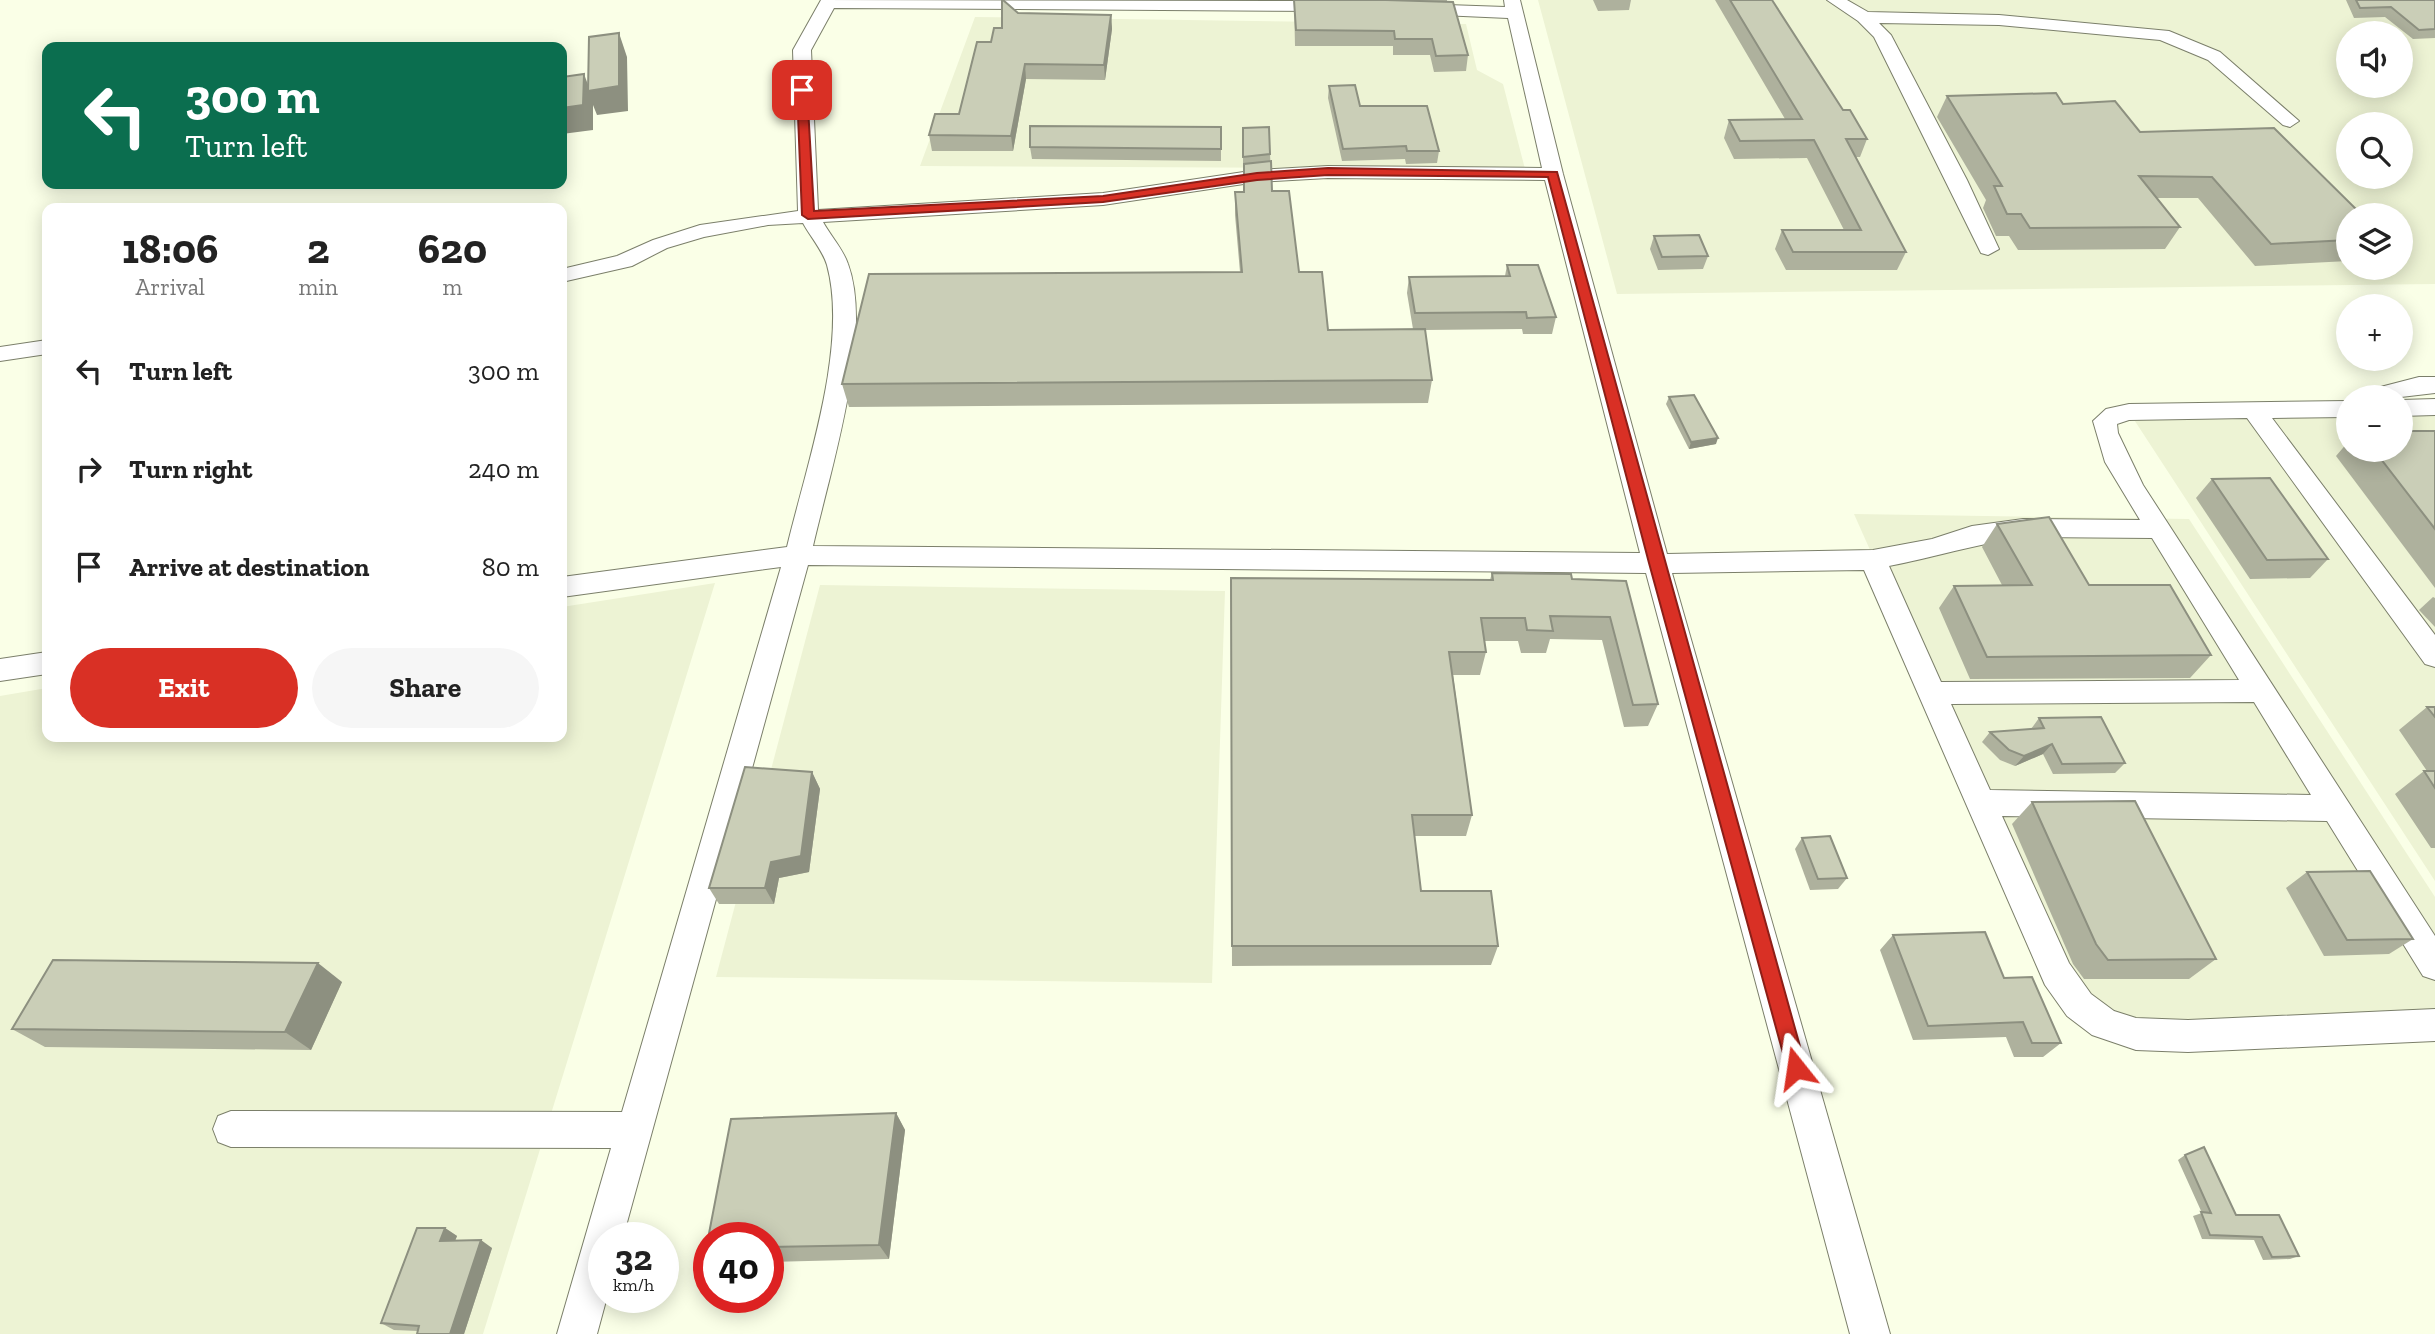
<!DOCTYPE html>
<meta charset="utf-8">
<style>
body{margin:0;font-family:"Zilla Slab",serif;background:#f6f6f6;color:#222;height:100vh;display:flex;flex-direction:column;font-size:26px;white-space:nowrap}
*{box-sizing:border-box;margin:0}
p{font-size:23px;color:#767676}
.icon{flex:none;width:38px;height:38px;fill:none;stroke:currentColor;stroke-width:2;stroke-linecap:round;stroke-linejoin:round}
.map{position:relative;flex:1;overflow:hidden}
.details{position:absolute;left:42px;top:203px;width:525px;height:539px;display:flex;flex-direction:column;background:#fff;border-radius:14px;box-shadow:0 4px 18px #0003}
.details>*{flex:none}
.top-card{position:absolute;left:42px;top:42px;width:525px;height:147px;border-radius:14px;box-shadow:0 4px 18px #0003;background:#0b6e4f;color:#fff;overflow:hidden}
.buttons{position:absolute;left:2336px;top:21px;display:grid;gap:14px}
.buttons a{display:grid;place-items:center;width:77px;height:77px;border-radius:50%;background:#fff;box-shadow:0 4px 18px #0003;font-size:35px}
.speed{position:absolute;left:588px;top:1222px;display:flex;gap:14px;font-size:35px;font-weight:700;text-align:center}
.speed>*{display:grid;place-content:center;width:91px;height:91px;border-radius:50%;background:#fff;box-shadow:0 4px 18px #0003;line-height:1}
.speed small{font-size:18px;font-weight:400}
.speed .limit{border:10px solid #d22;background:#fff;color:#111}
.pin{position:absolute;display:grid;place-items:center;width:60px;height:60px;color:#fff;margin:-30px;border-radius:14px;box-shadow:0 4px 10px #0006}
.me{position:absolute;width:77px;margin:-38px;rotate:345deg;stroke-linejoin:round;filter:drop-shadow(0 0 5px #0008)}
.turn{display:flex;align-items:center;gap:24px;height:147px;padding:0 28px;font-size:32px}
.turn .icon{width:91px;height:91px;stroke-width:2.5}
.turn b{display:block;font-size:49px;line-height:60px}
.eta{display:flex;justify-content:space-evenly;align-items:center;height:119px;text-align:center}
.eta b{font-size:42px;font-weight:700;line-height:49px}
.button{display:flex;gap:14px;margin-top:auto;padding:14px 28px}
.button a{flex:1;height:80px;border-radius:42px;background:#d93025;color:#fff;font-size:28px;font-weight:700;line-height:80px;text-align:center}
.button a+a{background:#f6f6f6;color:#222}
ul{padding:0;list-style:none}
li{display:flex;align-items:center;gap:21px;height:98px;padding:0 28px}
li div{flex:1}
li b{display:block;font-size:26px}
li em{font-style:normal}
.map>svg:first-child{display:block}
.built{fill:#edf3d4;fill-rule:evenodd}
.lines{fill:none;stroke-linecap:round;stroke-linejoin:round}
.minor-casing{stroke:#7b7f6a;stroke-width:2}
.minor{fill:#fff;fill-rule:evenodd}
.wall{fill:#aeb19d}
.shaded-wall{fill:#8d9080}
.building{fill:#caceb7;stroke:#8d9080;stroke-width:2}
.route{fill:#d93025;stroke:#8d1f18;stroke-width:2}
</style>
<div class="map">
<svg width="2435" height="1334" viewBox="0 0 2435 1334">
<rect width="100%" height="100%" fill="#faffe7"/>
<g class="built">
<path d="M1538,0H2435V284L1617,294ZM2348,33H2401V86H2348ZM2348,124H2401V177H2348ZM2348,215H2401V268H2348Z"/>
<path d="M975,17L1466,24L1477,70L1503,84L1525,169L920,166Z"/>
<path d="M2435,406V881L2129,412L2348,408V450H2401V407Z"/>
<path d="M1854,514L2189,519L2435,897V1024L2083,1028Z"/>
<path d="M715,583L483,1334H0V696L47,688V737H562V607Z"/>
<path d="M820,585L1225,591L1212,983L716,977Z"/>
</g>
<g class="lines">
<g class="minor-casing">
<g id="minor">
<path d="M821,0L1332,1L1341,6L1332,11L834,8L811,50L818,210L1103,193L1257,170L1328,166L1542,168L1508,18L1418,14L1409,9L1418,4L1505,7L1504,0H1520L1563,174L1667,554L1873,550L1932,539L1972,526L2023,519L2140,520L2105,462L2093,421L2106,409L2129,404L2348,401V417L2272,418L2435,635V667L2425,664L2247,418L2129,420L2117,424L2118,433L2143,485L2435,936V980L2423,976L2327,821L2002,816L2069,963L2091,994L2114,1011L2136,1018L2188,1020L2435,1009V1041L2188,1052L2136,1050L2092,1035L2067,1016L2045,985L1864,570L1672,573L1890,1334H1850L1646,573L808,565L623,1237H604V1297H607L597,1334H557L611,1148L231,1147L218,1142L213,1129L218,1116L231,1111L622,1112L781,567L562,597V577L787,547C806,467 849,345 827,265C823,251 810,236 803,223L768,225L704,237L667,248L632,266L562,282V269L617,256L653,240L700,225L798,211L793,50ZM1328,178L1545,180L1640,553L813,546C830,471 874,335 848,264C843,249 830,235 823,222L1103,205L1257,182ZM2023,537L2152,538L2239,680L1941,682L1889,566C1934,557 1977,544 2023,537ZM2254,702L2311,795L1990,790L1951,704Z"/>
<path d="M1827,0H1847L1868,12L1999,15L2169,31L2220,52L2299,121L2290,127L2283,125L2208,60L2160,40L1999,25L1879,23L1891,35L1967,180L1999,249L1988,255L1981,253L1874,37L1858,21Z"/>
<path d="M47,340V354L0,361V347Z"/>
<path d="M2419,377H2435V393L2401,397H2361L2365,391Z"/>
<path d="M2435,399V415L2401,416V400Z"/>
<path d="M47,652V674L0,681V659Z"/>
</g>
</g>
<use href="#minor" class="minor"/>
</g>
<g class="wall">
<path d="M1294,0H1447V2L1468,55L1466,71L1434,72L1430,55H1393V46H1295Z"/>
<path d="M1593,0H1631L1629,10L1598,11Z"/>
<path d="M1715,0H1772L1843,110L1867,139L1860,157H1856L1906,252L1897,270H1786L1775,249L1782,230H1844L1807,158L1734,159L1724,138L1729,120L1785,119Z"/>
<path d="M2346,0H2435V38L2413,39L2385,17L2354,18Z"/>
<path d="M1018,13L1111,15L1112,29L1105,80L1026,79L1013,151H932L929,135L959,114L991,42L1002,28Z"/>
<path d="M1329,86L1360,106L1439,151L1437,163L1406,164L1405,159L1342,161L1328,98Z"/>
<path d="M1947,96L2063,104L2140,132L2348,215V261L2255,266L2198,198H2157L2180,227L2165,249L2018,250L2009,236H1996L1983,208L1986,200L1937,117Z"/>
<path d="M1221,127V161L1032,159L1030,147Z"/>
<path d="M1243,128L1270,154L1272,191L1299,272L1328,330L1413,329L1407,293L1409,277L1505,276L1507,265L1556,317L1552,334H1523L1522,329L1425,330L1432,380L1428,403L849,407L842,384L1240,272L1235,215V192H1243Z"/>
<path d="M1654,236L1708,256L1703,269L1658,270L1650,249Z"/>
<path d="M1669,397L1716,444L1689,449L1666,404Z"/>
<path d="M2435,431V588L2336,456L2348,442V450H2401Z"/>
<path d="M2212,479L2328,559L2310,578L2250,579L2196,498Z"/>
<path d="M1997,524L2089,585L2211,655L2190,678L1970,679L1939,608L1954,586L2002,585L1982,547Z"/>
<path d="M1492,573L1572,579L1626,581L1658,704L1648,726L1624,727L1602,640L1550,639L1546,653H1521L1518,641H1484L1486,652L1480,675H1453L1472,815L1466,836H1414L1421,891L1498,946L1491,965L1232,966L1231,578L1490,580Z"/>
<path d="M2433,597L2435,598V627L2419,610Z"/>
<path d="M2427,707H2435V848H2431L2395,794L2424,771H2427L2399,730Z"/>
<path d="M2039,718L2125,763L2115,773L2053,774L2043,754L2015,766L2000,760L1982,742L1990,732L2031,729Z"/>
<path d="M812,772L820,789L809,872L779,878L774,904H719L709,888Z"/>
<path d="M2032,802L2216,959L2189,979H2084L2073,964L2012,824Z"/>
<path d="M1802,838L1847,878L1838,889L1810,890L1795,849Z"/>
<path d="M2307,872L2413,939L2389,954L2324,956L2286,888Z"/>
<path d="M1893,935L2004,978L2061,1043L2043,1057H2014L2006,1037L1913,1040L1880,950Z"/>
<path d="M342,982L311,1050L45,1047L12,1029Z"/>
<path d="M896,1113L905,1130L889,1259L768,1262V1237H709V1251L706,1249L731,1119Z"/>
<path d="M2185,1155L2236,1215L2299,1256L2290,1259L2263,1260L2254,1240L2202,1239L2193,1216L2202,1213L2178,1160Z"/>
<path d="M445,1228L457,1236L455,1241L492,1248L464,1334H417L418,1331L394,1330L381,1323Z"/>
</g>
<g class="shaded-wall">
<path d="M1111,15L1112,29L1105,80L1104,65Z"/>
<path d="M619,33L627,57L628,111L597,115L593,105V130L562,134V108L584,74L590,90Z"/>
<path d="M1025,64L1026,79L1013,151L1011,136Z"/>
<path d="M1718,438L1716,444L1689,449L1691,442Z"/>
<path d="M2052,744L2043,754L2015,766L2024,756Z"/>
<path d="M812,772L820,789L809,872L779,878L774,904L765,888L771,862Z"/>
<path d="M318,963L342,982L311,1050L285,1032Z"/>
<path d="M896,1113L905,1130L889,1259L879,1245Z"/>
<path d="M445,1228L457,1236L452,1248L440,1241Z"/>
<path d="M481,1240L492,1248L464,1334H450Z"/>
</g>
<g class="building">
<path d="M1002,0H1003L1018,13L1111,15L1104,65L1025,64L1011,136L929,135L935,114H959L977,42H991L994,28H1002Z"/>
<path d="M1294,0H1386L1453,2L1468,55L1436,56L1432,39H1395L1394,31L1296,30Z"/>
<path d="M1730,0H1772L1843,110H1850L1867,139H1846L1906,252H1793L1782,230H1861L1814,140L1740,141L1729,120L1802,119Z"/>
<path d="M2356,0H2435V29L2419,30L2391,7L2360,8Z"/>
<path d="M619,33V86L588,91L589,37Z"/>
<path d="M584,74L583,105L562,108V77Z"/>
<path d="M1355,85L1360,106H1427L1439,151H1407L1406,146L1343,149L1329,86Z"/>
<path d="M2056,93L2063,104L2115,101L2140,132L2274,128L2362,215H2348V240L2271,244L2212,177L2139,176L2180,227L2030,228L2021,214H2007L1994,186H2002L1947,96Z"/>
<path d="M1030,126L1221,127V149L1030,147Z"/>
<path d="M1269,127L1270,154L1243,157V128Z"/>
<path d="M1271,161L1272,191H1289L1299,272H1322L1328,330L1425,329L1432,380L842,384L869,274L1242,272L1235,192H1244V164Z"/>
<path d="M1699,235L1708,256L1662,257L1654,236Z"/>
<path d="M1507,265H1538L1556,317L1527,318L1526,312L1415,313L1409,277L1510,276Z"/>
<path d="M1694,395L1718,438L1691,442L1669,397Z"/>
<path d="M2401,431H2435V529L2374,450H2401Z"/>
<path d="M2270,478L2328,559L2267,560L2212,479Z"/>
<path d="M2049,517L2089,585H2170L2211,655L1987,657L1954,586L2032,585L1997,524Z"/>
<path d="M1492,573L1571,574L1572,579L1626,581L1658,704L1633,705L1610,617L1550,616L1553,631L1527,630L1525,618H1481L1486,652H1449L1472,815H1412L1421,891H1491L1498,946H1232L1231,578L1493,580Z"/>
<path d="M2427,707H2435V717Z"/>
<path d="M2101,717L2125,763L2062,764L2052,744L2024,756L2009,750L1990,732L2044,728L2039,718Z"/>
<path d="M745,767L812,772L801,856L771,862L765,888H709Z"/>
<path d="M2424,771H2435V788Z"/>
<path d="M2135,801L2216,959L2108,960L2096,944L2032,802Z"/>
<path d="M1830,836L1847,878L1818,879L1802,838Z"/>
<path d="M2370,871L2413,939L2347,940L2307,872Z"/>
<path d="M1985,932L2004,978L2032,977L2061,1043H2032L2023,1022L1928,1026L1893,935Z"/>
<path d="M53,960L318,963L285,1032L12,1029Z"/>
<path d="M896,1113L879,1245L768,1247V1237H709V1249H706L731,1119Z"/>
<path d="M2204,1147L2236,1215H2279L2299,1256L2272,1257L2262,1237L2210,1235L2201,1212L2211,1213L2185,1155Z"/>
<path d="M417,1228H445L440,1241L481,1240L450,1334H417L419,1326L381,1323Z"/>
</g>
<path class="route" d="M802,87L807,90L814,211L1103,196L1257,173L1328,168L1557,172L1806,1068L1803,1075L1796,1078L1789,1075L1787,1068L1649,563L1548,177L1328,175L1257,180L1103,202L808,219L802,215L797,90Z"/>
</svg>
<div class="buttons">
<a><svg class="icon" aria-label="sound" viewBox="0 0 24 24"><path d="M4 9h4l5-4v14l-5-4H4zM17 9q2 3 0 6"/></svg></a>
<a><svg class="icon" aria-label="search" viewBox="0 0 24 24"><circle cx="10" cy="10" r="6"/><path d="M15 15l6 6"/></svg></a>
<a><svg class="icon" aria-label="layers" viewBox="0 0 24 24"><path d="M12 4l9 5-9 5-9-5zM3 14l9 5 9-5"/></svg></a>
<a>+</a>
<a>−</a>
</div>
<div class="speed"><div>32<small>km/h</small></div><div class="limit">40</div></div>
<div class="pin" style="left:802px;top:90px;background:#d93025"><svg class="icon" aria-label="arrive" viewBox="0 0 24 24"><path d="M6 21V4h12l-3 4 3 4H6"/></svg></div>
<svg class="me" style="left:1796px;top:1068px" viewBox="-20 -20 40 40"><path d="M0-17L14 15 0 8-14 15z" fill="#d93025" stroke="#fff" stroke-width="4"/></svg>
<div class="top-card">
<div class="turn"><svg class="icon" aria-label="left" viewBox="0 0 24 24"><path d="M17 20v-9H6M10 6l-5 5 5 5"/></svg><div><b>300 m</b>Turn left</div></div>
</div>
<section class="details">
<div class="eta">
<div><b>18:06</b><p>Arrival</p></div>
<div><b>2</b><p>min</p></div>
<div><b>620</b><p>m</p></div>
</div>
<ul>
<li><svg class="icon" aria-label="left" viewBox="0 0 24 24"><path d="M17 20v-9H6M10 6l-5 5 5 5"/></svg><div><b>Turn left</b></div><em>300 m</em></li>
<li><svg class="icon" aria-label="right" viewBox="0 0 24 24"><path d="M7 20v-9h11M14 6l5 5-5 5"/></svg><div><b>Turn right</b></div><em>240 m</em></li>
<li><svg class="icon" aria-label="arrive" viewBox="0 0 24 24"><path d="M6 21V4h12l-3 4 3 4H6"/></svg><div><b>Arrive at destination</b></div><em>80 m</em></li>
</ul>
<div class="button"><a>Exit</a><a>Share</a></div>
</section>
</div>
